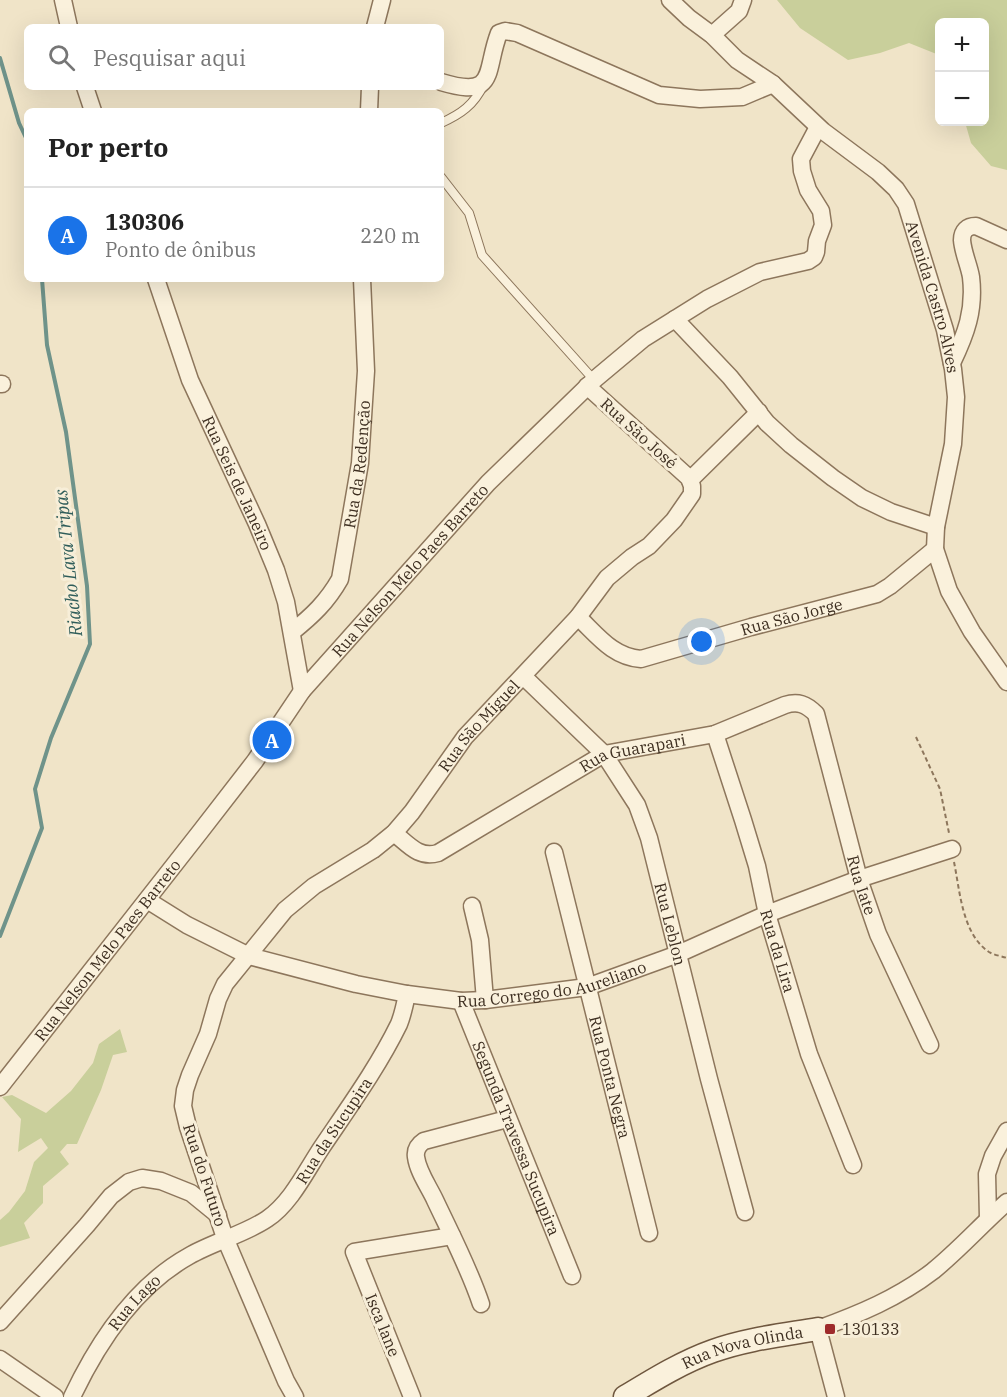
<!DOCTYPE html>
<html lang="pt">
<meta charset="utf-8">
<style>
:root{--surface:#fff;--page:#f6f6f6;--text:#222;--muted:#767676;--line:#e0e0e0;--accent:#1a73e8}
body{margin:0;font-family:"IBM Plex Serif",serif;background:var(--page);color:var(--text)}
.controls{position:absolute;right:18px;top:18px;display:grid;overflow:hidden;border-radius:9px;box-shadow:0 6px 24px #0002}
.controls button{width:54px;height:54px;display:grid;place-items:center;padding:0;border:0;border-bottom:2px solid var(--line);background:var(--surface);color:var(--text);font:30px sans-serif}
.you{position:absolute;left:702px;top:642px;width:21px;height:21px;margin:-15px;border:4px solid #fff;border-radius:50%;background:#1a73e8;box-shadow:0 0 0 9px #1a73e833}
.badge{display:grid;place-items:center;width:39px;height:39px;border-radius:50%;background:var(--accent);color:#fff;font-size:20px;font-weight:700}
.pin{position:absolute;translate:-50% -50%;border:3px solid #fff;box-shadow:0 2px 6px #0006}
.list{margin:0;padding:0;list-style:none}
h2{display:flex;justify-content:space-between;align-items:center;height:78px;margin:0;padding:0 24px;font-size:26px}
h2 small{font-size:20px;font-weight:400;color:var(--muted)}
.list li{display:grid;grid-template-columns:39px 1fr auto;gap:18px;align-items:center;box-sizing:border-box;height:96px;padding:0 24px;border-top:2px solid var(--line)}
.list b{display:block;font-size:22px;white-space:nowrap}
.list p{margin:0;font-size:20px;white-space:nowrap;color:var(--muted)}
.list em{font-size:20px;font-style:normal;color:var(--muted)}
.icon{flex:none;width:33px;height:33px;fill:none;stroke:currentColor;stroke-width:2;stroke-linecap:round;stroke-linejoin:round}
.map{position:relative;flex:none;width:1007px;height:1397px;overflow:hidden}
.search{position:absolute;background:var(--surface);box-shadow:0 6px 24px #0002;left:24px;top:24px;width:420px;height:66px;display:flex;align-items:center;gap:15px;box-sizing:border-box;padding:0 21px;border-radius:9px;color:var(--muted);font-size:22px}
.panel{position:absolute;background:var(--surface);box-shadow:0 6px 24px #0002;left:24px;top:108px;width:420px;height:174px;border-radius:9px}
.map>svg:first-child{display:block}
.green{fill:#c9cf9b}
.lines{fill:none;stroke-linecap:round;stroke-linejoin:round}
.stream{stroke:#6f938a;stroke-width:4}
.lane-casing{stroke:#8d765c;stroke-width:10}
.street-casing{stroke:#8d765c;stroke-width:19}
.secondary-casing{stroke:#6f573f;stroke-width:25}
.path{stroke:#8d765c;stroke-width:2;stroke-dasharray:4.5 3;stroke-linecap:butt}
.lane{stroke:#faf1dc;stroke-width:8}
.street{stroke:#faf1dc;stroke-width:16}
.secondary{stroke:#faf1dc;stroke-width:22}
.poi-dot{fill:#9e2a2b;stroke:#f7eed8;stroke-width:2}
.labels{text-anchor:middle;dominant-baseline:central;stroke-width:6;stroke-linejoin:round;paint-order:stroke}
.street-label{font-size:16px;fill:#3d2e20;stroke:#f7eed8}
.poi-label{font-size:16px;fill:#3d2e20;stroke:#f7eed8;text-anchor:start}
.water-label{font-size:18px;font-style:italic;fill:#2f5d5a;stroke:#f7eed8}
</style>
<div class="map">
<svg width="1007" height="1397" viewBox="0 0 1007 1397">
<rect width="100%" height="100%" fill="#f0e4c8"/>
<g class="green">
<path d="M777,0H1007V170L991,166L971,143L965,122H984V22H940L939,55L909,43L880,53L848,60L800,28Z"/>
<path d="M120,1029L127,1052L113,1055L101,1090L77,1144H67L60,1152L69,1164L43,1186V1203L24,1223L30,1238L0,1247V1220L9,1212L25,1191L34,1162L48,1148L41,1138L18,1152L21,1119L2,1097L12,1095L46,1113L71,1091L93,1063L99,1044Z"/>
</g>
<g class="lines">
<g class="stream">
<path d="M0,58L19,123L27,140"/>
<path d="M0,936L42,828L35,789L51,738L90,644L87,586L66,432L47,345L42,279"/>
</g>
<defs>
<g id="lane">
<path d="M441,123C461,114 474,105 484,84"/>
<path d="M441,177L469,213L482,255L594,380"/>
</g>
<g id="street">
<path d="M63,0L69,27"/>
<path id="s1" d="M670,0L689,18L712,35L737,60L773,84L823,131L878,172L896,189L906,204L945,330L953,369L956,397L953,444L936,527L935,549L949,591L972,632L1007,682"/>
<path d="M375,27L382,0"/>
<path d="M712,35L739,11L743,0"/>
<path d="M441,82C498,99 484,72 499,33L505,31L517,33L659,95L700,99L742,97L773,84"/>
<path d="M85,87L93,111"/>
<path d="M369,111L370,87"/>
<path id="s2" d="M156,279L190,380L257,524L276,570L286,602L302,691"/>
<path d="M675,319L730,377L767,423L791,445L833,478L862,498L891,512L936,527"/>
<path d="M952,363C966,334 975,310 971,277C969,265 963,253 962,240C962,231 967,226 976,226L1007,240"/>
<path d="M0,384H2"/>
<path d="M690,480L759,412"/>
<path id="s3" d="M578,617C598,636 613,657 641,659L751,627L877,594L890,586L935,549"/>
<path id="s4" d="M292,632C312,616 327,602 340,579L360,463L366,371L362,279"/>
<path id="s5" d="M523,676L604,754L637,805L649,838L709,1079L745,1212"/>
<path id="s6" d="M715,734L743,820L757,866L767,914L809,1054L853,1165"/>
<path id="s7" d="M394,833C408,844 419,859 438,853L604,754L715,734L785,705C798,701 806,704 816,714L859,879L878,934L930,1045"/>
<path id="s8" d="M554,852L649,1233"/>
<path id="s9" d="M147,900L187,925L249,956L356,984L407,994L461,1001L485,1000L587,987L678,954L767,914L859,879L952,849"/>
<path d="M472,906L480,940L485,1000"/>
<path id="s10" d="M461,1001L572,1276"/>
<path id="s11" d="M0,1087L200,832L255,761L302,691L488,483L594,380L643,339L707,299L760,272L808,261L814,257L816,252L817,241L823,225L821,211L808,190L802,171L801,159L818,127"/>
<path d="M988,1218L987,1174L993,1156L1007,1131"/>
<path d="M481,1304C469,1268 451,1234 435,1200C429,1187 418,1172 416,1157C415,1150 418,1145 424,1141L507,1119"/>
<path d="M0,1322L87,1225L111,1196L129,1182L142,1178L161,1181L191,1193L218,1215"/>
<path d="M0,1359L55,1397"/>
<path id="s12" d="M72,1397C98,1342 135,1286 189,1256C213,1242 245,1234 267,1219C291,1203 306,1171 322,1147C349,1107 378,1067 399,1024C403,1014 405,1004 407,994"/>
<path id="s13" d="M295,1397L286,1381L225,1238L188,1127L183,1106L185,1090L190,1075L208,1034L218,999L225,984L285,910L314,886L373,850L394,833L412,812L465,737L578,617L607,578L632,557L649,546L674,520L692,494V486L689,478L587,386"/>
<path d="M412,1397L354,1252L452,1236"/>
<path d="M836,1397L818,1329C859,1314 898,1298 933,1271C959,1250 982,1224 1007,1202"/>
</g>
<g id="secondary">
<path id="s14" d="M625,1397C653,1380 682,1362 713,1351C746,1339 783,1335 818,1329"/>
</g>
</defs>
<use href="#lane" class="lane-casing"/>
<use href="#street" class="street-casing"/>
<use href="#secondary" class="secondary-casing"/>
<g class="path">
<path d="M916,737L940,789L949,833"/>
<path d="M954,862C960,891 962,934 989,952C994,955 1001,956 1007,958"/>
</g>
<use href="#lane" class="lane"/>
<use href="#street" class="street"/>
<use href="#secondary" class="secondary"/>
</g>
<rect class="poi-dot" x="824" y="1323" width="12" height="12" rx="3"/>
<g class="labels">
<g class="street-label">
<text stroke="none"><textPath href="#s1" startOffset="410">Avenida Castro Alves</textPath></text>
<text transform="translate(639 433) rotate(42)">Rua São José</text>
<text stroke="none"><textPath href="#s4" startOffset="188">Rua da Redenção</textPath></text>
<text stroke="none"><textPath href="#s2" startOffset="220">Rua Seis de Janeiro</textPath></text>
<text stroke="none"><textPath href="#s11" startOffset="660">Rua Nelson Melo Paes Barreto</textPath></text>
<text stroke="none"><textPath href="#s3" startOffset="234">Rua São Jorge</textPath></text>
<text stroke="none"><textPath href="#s13" startOffset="808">Rua São Miguel</textPath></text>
<text stroke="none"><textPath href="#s7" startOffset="272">Rua Guarapari</textPath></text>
<text stroke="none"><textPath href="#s7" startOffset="644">Rua Iate</textPath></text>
<text stroke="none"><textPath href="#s5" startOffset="297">Rua Leblon</textPath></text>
<text stroke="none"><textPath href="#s11" startOffset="174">Rua Nelson Melo Paes Barreto</textPath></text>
<text stroke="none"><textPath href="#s6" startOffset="226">Rua da Lira</textPath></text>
<text stroke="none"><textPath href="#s9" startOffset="426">Rua Corrego do Aureliano</textPath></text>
<text stroke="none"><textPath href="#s8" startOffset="232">Rua Ponta Negra</textPath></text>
<text stroke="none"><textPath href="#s12" startOffset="384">Rua da Sucupira</textPath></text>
<text stroke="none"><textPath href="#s10" startOffset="148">Segunda Travessa Sucupira</textPath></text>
<text transform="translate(205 1175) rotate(72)">Rua do Futuro</text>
<text stroke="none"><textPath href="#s12" startOffset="114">Rua Lago</textPath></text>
<text transform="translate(383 1325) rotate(68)">Isca lane</text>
<text stroke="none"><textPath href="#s14" startOffset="129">Rua Nova Olinda</textPath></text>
</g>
<g class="poi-label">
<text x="842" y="1329">130133</text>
</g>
<g class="water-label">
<text transform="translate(68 563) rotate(-96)">Riacho Lava Tripas</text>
</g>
</g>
</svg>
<div class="controls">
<button>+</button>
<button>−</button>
</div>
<div class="you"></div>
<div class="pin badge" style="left:272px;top:740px">A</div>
<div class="search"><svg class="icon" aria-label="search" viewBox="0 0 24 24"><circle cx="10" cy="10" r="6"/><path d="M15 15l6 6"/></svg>Pesquisar aqui</div>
<section class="panel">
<h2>Por perto<small></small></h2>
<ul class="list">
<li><span class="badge">A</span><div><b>130306</b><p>Ponto de ônibus</p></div><em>220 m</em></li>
</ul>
</section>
</div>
